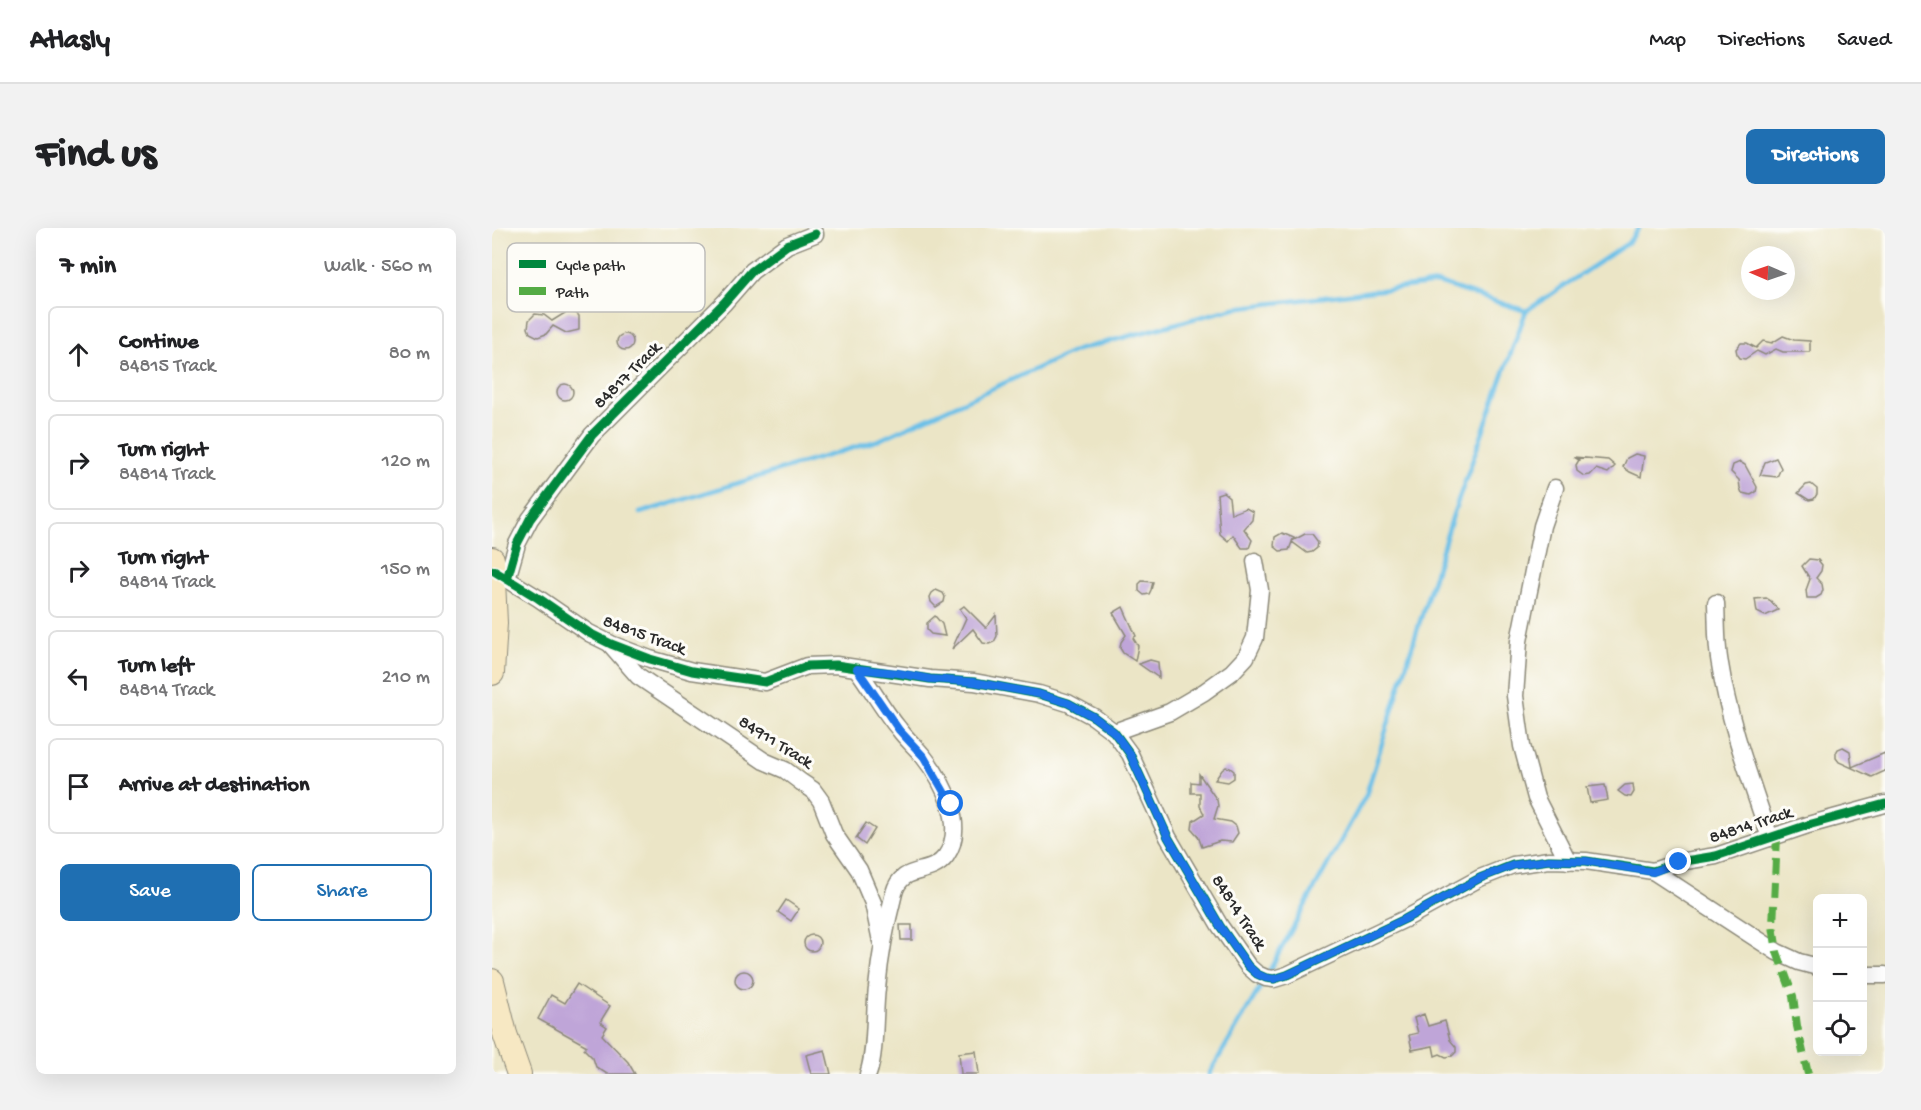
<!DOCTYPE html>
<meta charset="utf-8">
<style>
:root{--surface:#fff;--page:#f2f2f2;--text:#202124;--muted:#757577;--line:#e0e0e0;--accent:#1f6fb2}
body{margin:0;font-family:"Gochi Hand",sans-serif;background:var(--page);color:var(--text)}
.controls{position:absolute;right:18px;bottom:18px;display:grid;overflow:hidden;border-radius:9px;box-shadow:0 6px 24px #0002}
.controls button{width:54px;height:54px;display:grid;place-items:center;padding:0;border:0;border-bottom:2px solid var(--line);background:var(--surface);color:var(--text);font:30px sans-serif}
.compass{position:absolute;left:1249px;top:18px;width:54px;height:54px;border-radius:50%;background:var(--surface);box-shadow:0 6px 24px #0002;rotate:272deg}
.stop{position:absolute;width:18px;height:18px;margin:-14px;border:4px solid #1a73e8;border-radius:50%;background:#fff}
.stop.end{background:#1a73e8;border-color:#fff;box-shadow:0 2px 6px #0008}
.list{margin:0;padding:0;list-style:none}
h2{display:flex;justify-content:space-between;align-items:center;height:78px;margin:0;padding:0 24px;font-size:26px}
h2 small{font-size:20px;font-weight:400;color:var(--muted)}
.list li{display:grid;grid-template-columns:39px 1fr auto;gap:18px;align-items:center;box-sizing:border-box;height:96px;margin:0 12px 12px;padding:0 12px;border:2px solid var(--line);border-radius:9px}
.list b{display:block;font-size:22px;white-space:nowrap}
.list p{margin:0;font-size:20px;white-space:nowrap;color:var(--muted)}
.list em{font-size:20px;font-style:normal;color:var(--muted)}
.actions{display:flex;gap:12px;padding:18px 24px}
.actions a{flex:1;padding:14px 0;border:2px solid var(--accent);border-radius:9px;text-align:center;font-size:21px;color:var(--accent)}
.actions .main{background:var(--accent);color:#fff}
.icon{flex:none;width:33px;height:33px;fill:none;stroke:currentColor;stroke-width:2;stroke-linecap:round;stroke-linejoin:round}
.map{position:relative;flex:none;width:1393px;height:846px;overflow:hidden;border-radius:9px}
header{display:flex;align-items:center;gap:36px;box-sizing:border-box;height:84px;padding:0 30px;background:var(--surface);border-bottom:2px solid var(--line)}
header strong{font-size:28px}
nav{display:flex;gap:33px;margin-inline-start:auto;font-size:21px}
.intro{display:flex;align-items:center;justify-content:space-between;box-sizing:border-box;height:144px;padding:0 36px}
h1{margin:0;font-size:42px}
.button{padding:15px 27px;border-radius:9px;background:var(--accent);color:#fff;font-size:21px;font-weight:700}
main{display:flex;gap:36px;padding:0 36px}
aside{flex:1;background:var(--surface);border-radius:9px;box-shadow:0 6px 24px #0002}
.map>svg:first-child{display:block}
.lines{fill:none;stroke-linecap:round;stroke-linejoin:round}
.stream{stroke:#6bc0e8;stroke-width:4.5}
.building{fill:#bfa5d8}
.street-casing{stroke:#8b8878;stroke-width:19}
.secondary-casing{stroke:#8b8878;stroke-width:26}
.street{stroke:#fff;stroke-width:16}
.secondary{stroke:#f7e8c3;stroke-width:24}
.quiet{stroke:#54ab44;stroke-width:8;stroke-dasharray:15 8;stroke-linecap:butt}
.cycleway-casing{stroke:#fdfcf7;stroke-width:13}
.cycleway{stroke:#00873e;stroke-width:9}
.route{stroke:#1a73e8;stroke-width:8}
.labels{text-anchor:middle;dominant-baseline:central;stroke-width:6;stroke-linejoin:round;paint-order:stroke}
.street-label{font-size:18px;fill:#2b2b2b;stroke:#fdfcf7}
.key{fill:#fdfcf7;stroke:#bebdba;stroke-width:1.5}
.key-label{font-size:16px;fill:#2b2b2b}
</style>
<header>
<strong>Atlasly</strong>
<nav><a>Map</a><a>Directions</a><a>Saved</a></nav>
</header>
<div class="intro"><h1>Find us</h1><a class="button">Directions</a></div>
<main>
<aside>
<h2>7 min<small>Walk · 560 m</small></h2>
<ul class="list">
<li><svg class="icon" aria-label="ahead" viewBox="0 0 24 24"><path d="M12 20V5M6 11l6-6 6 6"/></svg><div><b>Continue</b><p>84815 Track</p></div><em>80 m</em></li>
<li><svg class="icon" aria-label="right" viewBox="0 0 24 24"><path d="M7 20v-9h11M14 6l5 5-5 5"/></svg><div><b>Turn right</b><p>84814 Track</p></div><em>120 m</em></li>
<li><svg class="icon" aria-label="right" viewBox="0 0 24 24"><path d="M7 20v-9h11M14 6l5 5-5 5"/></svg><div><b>Turn right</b><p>84814 Track</p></div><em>150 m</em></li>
<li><svg class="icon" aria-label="left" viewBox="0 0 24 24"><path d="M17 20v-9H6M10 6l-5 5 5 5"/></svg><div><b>Turn left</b><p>84814 Track</p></div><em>210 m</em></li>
<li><svg class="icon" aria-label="arrive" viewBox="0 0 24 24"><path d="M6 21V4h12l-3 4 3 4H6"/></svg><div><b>Arrive at destination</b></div></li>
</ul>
<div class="actions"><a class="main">Save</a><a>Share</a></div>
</aside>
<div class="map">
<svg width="1393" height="846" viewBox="0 0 1393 846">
<rect width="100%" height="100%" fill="#fdfcf7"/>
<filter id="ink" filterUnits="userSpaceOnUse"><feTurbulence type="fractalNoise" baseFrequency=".0167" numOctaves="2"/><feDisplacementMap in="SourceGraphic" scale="12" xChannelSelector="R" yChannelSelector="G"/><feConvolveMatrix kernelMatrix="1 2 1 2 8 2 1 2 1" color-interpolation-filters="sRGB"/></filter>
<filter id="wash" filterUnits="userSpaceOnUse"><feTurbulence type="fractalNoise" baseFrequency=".008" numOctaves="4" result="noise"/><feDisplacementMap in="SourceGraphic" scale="24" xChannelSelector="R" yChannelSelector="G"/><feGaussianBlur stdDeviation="1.35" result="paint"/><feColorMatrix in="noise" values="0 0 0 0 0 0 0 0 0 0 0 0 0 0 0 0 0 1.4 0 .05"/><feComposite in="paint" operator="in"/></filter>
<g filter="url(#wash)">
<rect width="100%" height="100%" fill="#ebe5c6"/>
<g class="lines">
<g class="stream">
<path d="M148,285L387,212L585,122L742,80L946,55L1034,83"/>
<path d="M776,745L874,567L961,287L1034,83L1136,15L1147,0"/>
<path d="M717,846L772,753"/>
</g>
</g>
<g id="blocks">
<g class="building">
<path d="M76,83L84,85L87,88V102L74,105L61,98L54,106L46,109L38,105L36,100L37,92L43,86L52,87L60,93Z"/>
<circle cx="133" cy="114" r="8"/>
<path d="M1291,108L1302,112L1318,113V124H1291L1284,121L1273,127L1265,123L1253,131L1248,130L1245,126L1244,121L1249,115H1255L1264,120L1271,113L1280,115Z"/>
<circle cx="73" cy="164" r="8"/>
<path d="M1143,226L1152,228L1149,249L1138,244L1131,239L1135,230Z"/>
<path d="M1082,229L1116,232L1123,238L1116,245L1104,241L1098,247L1092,248L1085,243L1084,237L1087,232Z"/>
<path d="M1284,230L1289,240L1285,249L1268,247L1273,234Z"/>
<path d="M1248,234L1253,237L1265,259L1264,264L1259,267L1250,265L1248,260L1247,252L1239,244L1241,237Z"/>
<path d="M1319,256L1325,261V266L1322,271L1317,272L1306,265L1314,257Z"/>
<path d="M731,264L737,269L739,286L754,280L761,284L760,292L752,301L760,312L757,320H750L741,307L736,313L728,306L725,266Z"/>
<path d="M790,305L802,310L800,313L813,306H820L826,314L825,320L820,324L815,325L800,314L797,322L788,323L782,318L783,309Z"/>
<path d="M1317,331L1326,332L1330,337L1329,343L1324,350L1330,356L1331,362L1329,367L1324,370H1315L1314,362L1318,351L1310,338Z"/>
<path d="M650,353L661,354L659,362L657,366L652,367L647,363V356Z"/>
<path d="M444,362L451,365L453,369L452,374L444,379L439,374L438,369L440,365Z"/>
<path d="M1274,370L1279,373L1286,382L1273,388L1265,384L1263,371Z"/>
<path d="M472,378L494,400L504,387L505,408L502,414L497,416L491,415L481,401L460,421L474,390L468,381Z"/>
<path d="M631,379L644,408L641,410L646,418L643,433L631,425L628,420L629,414L634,407L621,385Z"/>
<path d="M443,388L450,396L453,408L439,406L435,402V395Z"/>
<path d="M658,432L666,434L667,450L647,436Z"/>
<path d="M1351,519L1358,523L1360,539L1393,525V543L1380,549L1347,534L1344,530V525L1346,521Z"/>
<path d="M734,539L738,540L742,543V550L736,554L723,552L730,542Z"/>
<path d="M707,546L725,572L726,578L722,591L739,594L744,598L746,605L740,614L728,613L710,619L706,608L700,601L701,593L712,586L708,578V565H699V554L707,555Z"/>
<path d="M1141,556L1142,564L1139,569L1133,568L1126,563L1133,557Z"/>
<path d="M1113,557L1116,572L1098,575L1095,559Z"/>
<path d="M374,595L383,601L373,617L364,610Z"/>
<path d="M294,672L307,681L299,693L286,684Z"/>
<path d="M408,697H420V712H409Z"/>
<circle cx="320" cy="715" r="8"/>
<circle cx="252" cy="752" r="9"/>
<path d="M85,756L118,778L108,794L115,799L110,807L136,834L143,846H115L104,839L101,830L92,821L95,818L46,791L59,767L73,775Z"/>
<path d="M932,786L936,798L953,793L958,812L964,819V824L960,828L954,829L948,826L943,828L941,818L920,822L917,807L926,805L922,790Z"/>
<path d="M333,822L339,846H319L314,827Z"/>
<path d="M484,823L487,846H469L467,825Z"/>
</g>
</g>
</g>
<g filter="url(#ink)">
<use href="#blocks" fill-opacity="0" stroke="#8b8878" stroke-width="1.5"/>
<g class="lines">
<defs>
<g id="street">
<path d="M1063,260L1050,298L1027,413L1023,468L1030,518L1044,570L1076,633"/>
<path d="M2,343L46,370L97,405L119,416L158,431L200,443L273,454L315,438L344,437L438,451L482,454L547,466L576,475L602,489L622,504L638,526L676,609L728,698L756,738L765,746L774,750L782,751L795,747L913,691L988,650L1021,637L1057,632L1094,633L1161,643L1187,634L1224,628L1316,597L1393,576"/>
<path d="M15,351L25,316L38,291L100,207L232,75L260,43L295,17L323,6"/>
<path d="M1224,375C1225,395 1224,416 1228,436C1237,495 1259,553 1278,610"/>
<path d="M119,417L146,448L272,533L293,542L309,554L321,562L329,573L342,606L367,642L381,675L389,713"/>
<path d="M365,441C380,461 391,482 407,501C414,511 424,519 431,528C451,553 475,598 454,628C438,650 410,635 402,665C394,696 388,728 385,760C382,784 384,825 376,846"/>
<path d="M622,504L678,484L712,464L740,444L754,429L763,410L768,362L763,333"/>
<path d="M1161,643L1285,724L1307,734L1326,739"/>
<path d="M1370,747H1393"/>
</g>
<g id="secondary">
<path d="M0,331L3,395L0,445"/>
<path d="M0,753L13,806L27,846"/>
</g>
</defs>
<use href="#street" class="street-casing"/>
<use href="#secondary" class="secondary-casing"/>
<use href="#street" class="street"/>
<use href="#secondary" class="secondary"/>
<path class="quiet" d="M1285,608L1281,698L1285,724L1301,768L1305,798L1316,846"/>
<defs>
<g id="cycleway">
<path d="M2,343L46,370L97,405L119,416L158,431L200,443L273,454L315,438L344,437L438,451L482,454L547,466L576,475L602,489L622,504L638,526L676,609L728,698L756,738L765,746L774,750L782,751L795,747L913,691L988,650L1021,637L1057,632L1094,633L1161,643L1187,634L1224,628L1316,597L1393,576"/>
<path d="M15,351L25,316L38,291L100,207L232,75L260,43L295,17L323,6"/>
</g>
</defs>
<use href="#cycleway" class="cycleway-casing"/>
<use href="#cycleway" class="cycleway"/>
</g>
</g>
<g class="lines" filter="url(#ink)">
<path class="route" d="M459,576L432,529L407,502L365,441L406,445L438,451L482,454L547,466L576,475L602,489L622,504L638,526L676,609L728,698L756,738L765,746L774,750L782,751L795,747L913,691L988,650L1022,637L1057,632L1094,633L1161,644L1187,634"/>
</g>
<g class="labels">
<g class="street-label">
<text transform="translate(136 148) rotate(-45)">84817 Track</text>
<text transform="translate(152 408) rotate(20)">84815 Track</text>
<text transform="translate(283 515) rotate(32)">84911 Track</text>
<text transform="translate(1259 598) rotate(-18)">84814 Track</text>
<text transform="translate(746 685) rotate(57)">84814 Track</text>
</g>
</g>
<rect x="15" y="15" width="198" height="69" rx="9" class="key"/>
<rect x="27" y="32" width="27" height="8" fill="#00873e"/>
<rect x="27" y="59" width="27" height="8" fill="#54ab44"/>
<g class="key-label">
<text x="64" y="42">Cycle path</text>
<text x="64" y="69">Path</text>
</g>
</svg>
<div class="controls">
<button>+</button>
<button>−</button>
<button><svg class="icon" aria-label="locate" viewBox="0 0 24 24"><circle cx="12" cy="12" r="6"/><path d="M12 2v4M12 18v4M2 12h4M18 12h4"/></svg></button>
</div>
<svg class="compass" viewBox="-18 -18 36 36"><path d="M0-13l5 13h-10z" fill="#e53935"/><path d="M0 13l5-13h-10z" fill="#757577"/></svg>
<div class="stop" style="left:459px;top:576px"></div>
<div class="stop end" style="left:1187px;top:634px"></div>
</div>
</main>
